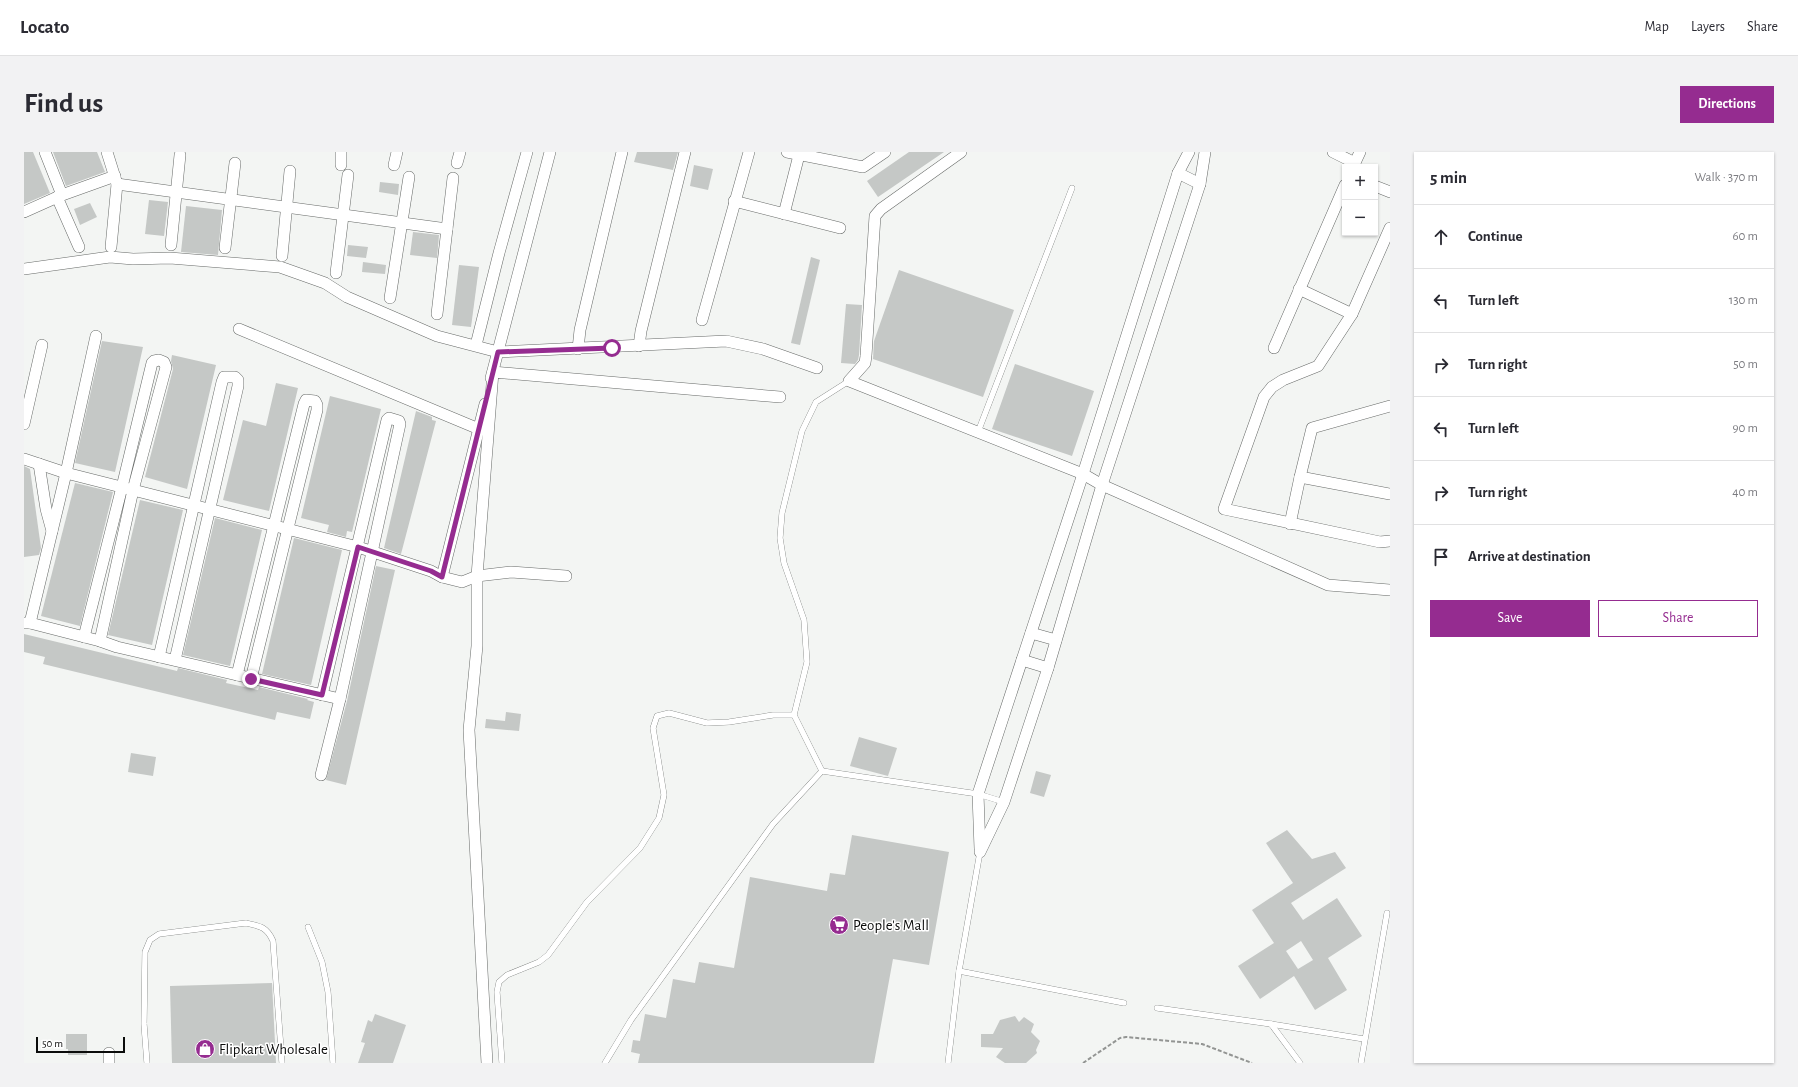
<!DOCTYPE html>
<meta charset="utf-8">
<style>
:root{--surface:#fff;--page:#f2f2f3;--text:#2b2b33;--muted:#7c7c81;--line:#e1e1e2;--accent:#952c90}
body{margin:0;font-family:"Alegreya Sans",sans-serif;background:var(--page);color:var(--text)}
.controls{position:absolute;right:12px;top:12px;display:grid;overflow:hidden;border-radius:0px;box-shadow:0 1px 3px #0004}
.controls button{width:36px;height:36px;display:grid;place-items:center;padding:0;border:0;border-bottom:1px solid var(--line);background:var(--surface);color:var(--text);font:20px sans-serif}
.scale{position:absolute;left:12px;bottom:10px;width:89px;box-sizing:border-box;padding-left:4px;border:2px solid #0b0c0b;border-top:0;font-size:11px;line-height:14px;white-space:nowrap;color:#0b0c0b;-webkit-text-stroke:3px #fff;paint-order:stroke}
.stop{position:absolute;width:12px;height:12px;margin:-9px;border:3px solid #952c90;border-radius:50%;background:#fff}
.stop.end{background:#952c90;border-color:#fff;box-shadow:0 1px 4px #0008}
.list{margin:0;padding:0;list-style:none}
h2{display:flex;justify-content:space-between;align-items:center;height:52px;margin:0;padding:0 16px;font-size:17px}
h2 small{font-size:13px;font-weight:400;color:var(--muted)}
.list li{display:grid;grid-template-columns:26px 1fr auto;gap:12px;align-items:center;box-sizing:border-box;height:64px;padding:0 16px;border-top:1px solid var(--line)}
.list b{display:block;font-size:15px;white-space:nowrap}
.list em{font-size:13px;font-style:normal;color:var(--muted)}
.actions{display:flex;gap:8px;padding:12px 16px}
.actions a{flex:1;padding:9px 0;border:1px solid var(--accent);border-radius:0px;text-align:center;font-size:14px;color:var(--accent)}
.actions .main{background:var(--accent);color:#fff}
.icon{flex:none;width:22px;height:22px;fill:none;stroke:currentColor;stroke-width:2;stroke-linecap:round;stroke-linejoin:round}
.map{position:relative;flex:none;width:1366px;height:911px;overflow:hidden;border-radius:0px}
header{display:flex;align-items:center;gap:24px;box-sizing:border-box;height:56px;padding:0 20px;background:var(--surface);border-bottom:1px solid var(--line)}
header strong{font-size:19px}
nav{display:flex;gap:22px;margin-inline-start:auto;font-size:14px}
.intro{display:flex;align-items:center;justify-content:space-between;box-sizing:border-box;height:96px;padding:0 24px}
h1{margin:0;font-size:28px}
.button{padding:10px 18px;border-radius:0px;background:var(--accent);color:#fff;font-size:14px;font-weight:700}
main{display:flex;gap:24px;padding:0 24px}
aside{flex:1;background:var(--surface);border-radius:0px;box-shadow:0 1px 3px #0004}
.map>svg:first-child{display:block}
.building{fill:#c5c8c6;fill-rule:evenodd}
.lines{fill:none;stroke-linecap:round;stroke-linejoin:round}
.service-casing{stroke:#676a68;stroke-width:6}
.minor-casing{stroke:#676a68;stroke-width:12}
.path{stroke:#939593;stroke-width:2;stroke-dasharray:4 2;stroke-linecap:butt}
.service{stroke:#fff;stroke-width:5.5}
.minor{stroke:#fff;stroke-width:11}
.route{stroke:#952c90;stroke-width:5}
.labels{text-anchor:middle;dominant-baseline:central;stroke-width:3;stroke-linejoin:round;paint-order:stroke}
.poi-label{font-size:15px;fill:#0b0c0b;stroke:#fff;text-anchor:start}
</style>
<header>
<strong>Locato</strong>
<nav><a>Map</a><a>Layers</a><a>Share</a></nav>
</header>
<div class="intro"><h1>Find us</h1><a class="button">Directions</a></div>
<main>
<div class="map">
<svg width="1366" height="911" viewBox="0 0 1366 911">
<rect width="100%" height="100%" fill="#f3f5f3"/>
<g class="building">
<path d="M0,0H9L26,41L0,52Z"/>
<path d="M29,0H73L81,20L42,34Z"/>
<path d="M613,0H654L649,18L610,10Z"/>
<path d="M885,0H920L854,45L843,29Z"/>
<path d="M670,13L689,17L684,38L666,34Z"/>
<path d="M356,30L375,32L374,43L355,40Z"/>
<path d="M125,48L144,50L140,84L121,82Z"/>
<path d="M66,51L73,65L56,73L50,57Z"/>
<path d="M162,54L198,58L194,103L157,100Z"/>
<path d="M389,80L415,83L413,106L386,103Z"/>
<path d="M324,93L344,95L342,106L323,104Z"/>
<path d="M787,105L796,108L776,193L767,191Z"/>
<path d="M339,110L362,113L361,122L338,120Z"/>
<path d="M435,113L455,115L447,175L428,173Z"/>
<path d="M875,118L990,158L959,245L849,207L850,189Z"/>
<path d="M822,152L838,153L835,203L834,208L831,212L817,211Z"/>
<path d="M78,189L119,195L91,320L51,311Z"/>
<path d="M148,203L192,213L163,337L121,325L149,217L147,209Z"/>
<path d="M991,212L1070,239L1048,304L968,277Z"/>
<path d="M252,231L274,236L245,359L199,348L219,268L242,274Z"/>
<path d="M306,244L357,257L328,380L323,379L322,385L303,380L305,373L277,366Z"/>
<path d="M392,259L408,265V268L412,269L377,402L360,396Z"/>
<path d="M0,314L6,317L17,396L15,403L0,405Z"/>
<path d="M51,331L89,340L56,474L17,464Z"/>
<path d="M116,348L159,358L128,493L84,483Z"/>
<path d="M191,366L238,378L206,514L159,503Z"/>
<path d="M270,386L318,398L287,533L238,522Z"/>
<path d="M352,414L371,418L322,633L302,628L323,549Z"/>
<path d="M0,482L153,519L154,516L203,528L202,531L234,538L235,535L284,547L283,548L290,550L286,567L253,560L251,568L19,512L21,505L0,500Z"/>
<path d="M482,560L497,562L495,579L461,576L462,567L481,569Z"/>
<path d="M835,585L873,596L864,624L826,614Z"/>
<path d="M107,601L132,605L129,624L104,620Z"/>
<path d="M1012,619L1027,623L1020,645L1006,641Z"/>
<path d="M1263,678L1288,707L1311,700L1322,716L1267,751L1279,768L1313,746L1338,784L1304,806L1323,838L1291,858L1270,824L1236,847L1214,814L1250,791L1228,758L1269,731L1242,691ZM1277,789L1289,808L1274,817L1262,799Z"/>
<path d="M828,683L925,700L905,813L869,807L850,911H614L616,902L607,900L609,888L616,889L621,862L642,866L649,827L671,831L675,810L710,816L726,725L803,739L806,721L821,723Z"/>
<path d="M248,831L252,911H148L146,834Z"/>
<path d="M351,862L382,873L369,911H334L341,891L337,890L344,868L348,870Z"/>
<path d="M991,864L995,870L1000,865L1010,872L1007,880L1016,889L1012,898L1013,901L1002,911H981L972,905L979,896L957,895V882H969L976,868Z"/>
<path d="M42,882H63V903H44V897H42Z"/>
</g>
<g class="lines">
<defs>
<g id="service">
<path d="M954,280L1048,36"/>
<path d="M770,563L783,510L780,468L760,411L756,386L758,361L778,279L792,250L825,229"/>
<path d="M284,775L298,810L304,840L309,911"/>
<path d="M935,819L1100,851"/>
<path d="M1133,856L1247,872L1340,887"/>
<path d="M1247,872L1276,911"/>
<path d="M123,911L120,872L121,800L126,788L135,782L222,771C236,774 243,775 249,789L258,911"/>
<path d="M478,911L473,840L475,830L483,823L515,810L524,803L563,750L616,696L635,666L640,643L629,576L633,564L645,561L683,571L705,570L749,563H770L798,619"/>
<path d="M581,911L607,868L749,672L798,619L954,642L980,650"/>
<path d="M924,911L935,819L956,700"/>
<path d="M1337,911L1363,761"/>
</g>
<g id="minor">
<path d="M83,0L93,32L87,95"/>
<path d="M317,0V13"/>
<path d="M763,0L839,15L861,0"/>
<path d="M937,0L857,57L851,64L842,204L841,211L825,229L1059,322L1078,333L1304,433L1366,438"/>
<path d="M1309,0L1331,11"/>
<path d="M433,11L436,0"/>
<path d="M370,13L373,0"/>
<path d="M1329,15L1336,0"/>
<path d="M1154,21L1176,32"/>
<path d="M93,32L423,77"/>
<path d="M1351,34L1366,40"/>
<path d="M38,43L91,24"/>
<path d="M33,45L55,95"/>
<path d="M710,49L816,76"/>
<path d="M0,60L38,43L21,0"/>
<path d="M760,62L775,3"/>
<path d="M1366,76L1328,162L1294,214L1259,228L1248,235L1240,245L1200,357L1356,390L1366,389"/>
<path d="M147,93L156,3"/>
<path d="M201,96L211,11"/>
<path d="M258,104L266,19"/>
<path d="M0,117L86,105L109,107L146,106L256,115L301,131L323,145L413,184L474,200L702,189L739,197L793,216"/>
<path d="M312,121L324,23"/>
<path d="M1275,137L1328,162"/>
<path d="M366,146L385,25"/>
<path d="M413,162L429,26"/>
<path d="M678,168L725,0"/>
<path d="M215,177L455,277"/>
<path d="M452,193L475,101L503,0"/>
<path d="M615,194L617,179L661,0"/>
<path d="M1250,196L1321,33"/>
<path d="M554,197L556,178L598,0"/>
<path d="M467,226L526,0"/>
<path d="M1366,254L1288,276L1276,325L1366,342"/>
<path d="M0,272L18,193"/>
<path d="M0,307L42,321L334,395L407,419L418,425L438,430L453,424L487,420L542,424"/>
<path d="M15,312L22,357L28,379"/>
<path d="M1266,372L1276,325"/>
<path d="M418,425L461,252"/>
<path d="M0,471H6L76,489L93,495L316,547"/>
<path d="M6,471L42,321L72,184"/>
<path d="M1007,481L1032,488"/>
<path d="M60,485L98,335L128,211L130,209L135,208L140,210L142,215L109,338L76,489"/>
<path d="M135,505L198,230L200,225H211L214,228V234L151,508"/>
<path d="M998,508L1024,516"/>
<path d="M213,523L280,252L282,248L291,249L293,253V258L227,527"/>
<path d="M297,623L316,547L376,272L375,269L365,266L363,268L298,543"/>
<path d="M956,697L954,642L1059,322L1154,21L1165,0"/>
<path d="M956,700L980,650L1024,516L1078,333L1176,32L1181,0"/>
<path d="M85,901V911"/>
<path d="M463,911L445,578L453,494V424L469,220L756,245"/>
</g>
</defs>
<use href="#service" class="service-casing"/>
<use href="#minor" class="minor-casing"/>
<path class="path" d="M1059,911L1096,886L1102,885L1178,892L1228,911"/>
<use href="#service" class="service"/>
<use href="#minor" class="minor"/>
</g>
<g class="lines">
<path class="route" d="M227,527L298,543L334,395L407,419L418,425L474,200L588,196"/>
</g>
<defs>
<symbol id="supermarket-disc" viewBox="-11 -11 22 22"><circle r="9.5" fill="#952c90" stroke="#fff"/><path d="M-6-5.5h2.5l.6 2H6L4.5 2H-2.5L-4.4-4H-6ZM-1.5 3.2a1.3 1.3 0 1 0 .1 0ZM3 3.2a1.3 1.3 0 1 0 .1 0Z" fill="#fff"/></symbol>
<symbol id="shop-disc" viewBox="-11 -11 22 22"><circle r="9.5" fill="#952c90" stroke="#fff"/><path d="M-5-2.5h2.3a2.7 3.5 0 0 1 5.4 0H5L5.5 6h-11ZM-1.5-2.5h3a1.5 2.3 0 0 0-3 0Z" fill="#fff"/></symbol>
</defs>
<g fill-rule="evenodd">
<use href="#supermarket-disc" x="804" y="762" width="22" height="22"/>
<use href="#shop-disc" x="170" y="886" width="22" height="22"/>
</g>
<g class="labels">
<g class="poi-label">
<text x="829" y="773">People's Mall</text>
<text x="195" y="897">Flipkart Wholesale</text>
</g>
</g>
</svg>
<div class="controls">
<button>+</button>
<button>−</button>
</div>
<div class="scale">50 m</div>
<div class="stop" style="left:588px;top:196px"></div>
<div class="stop end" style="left:227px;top:527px"></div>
</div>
<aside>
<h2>5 min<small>Walk · 370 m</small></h2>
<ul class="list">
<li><svg class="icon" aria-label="ahead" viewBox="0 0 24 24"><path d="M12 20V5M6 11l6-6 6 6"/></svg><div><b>Continue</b></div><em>60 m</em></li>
<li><svg class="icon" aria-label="left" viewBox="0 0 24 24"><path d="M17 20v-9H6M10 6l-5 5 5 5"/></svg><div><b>Turn left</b></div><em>130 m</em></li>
<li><svg class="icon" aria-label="right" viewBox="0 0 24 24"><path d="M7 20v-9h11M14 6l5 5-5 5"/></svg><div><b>Turn right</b></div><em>50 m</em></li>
<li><svg class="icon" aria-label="left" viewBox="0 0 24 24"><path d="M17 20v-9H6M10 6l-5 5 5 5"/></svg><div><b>Turn left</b></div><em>90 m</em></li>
<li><svg class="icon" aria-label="right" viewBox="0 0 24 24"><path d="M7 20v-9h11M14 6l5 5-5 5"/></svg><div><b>Turn right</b></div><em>40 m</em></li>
<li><svg class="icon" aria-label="arrive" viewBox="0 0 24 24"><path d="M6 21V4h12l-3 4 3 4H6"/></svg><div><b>Arrive at destination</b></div></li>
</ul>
<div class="actions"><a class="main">Save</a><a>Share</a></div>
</aside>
</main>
